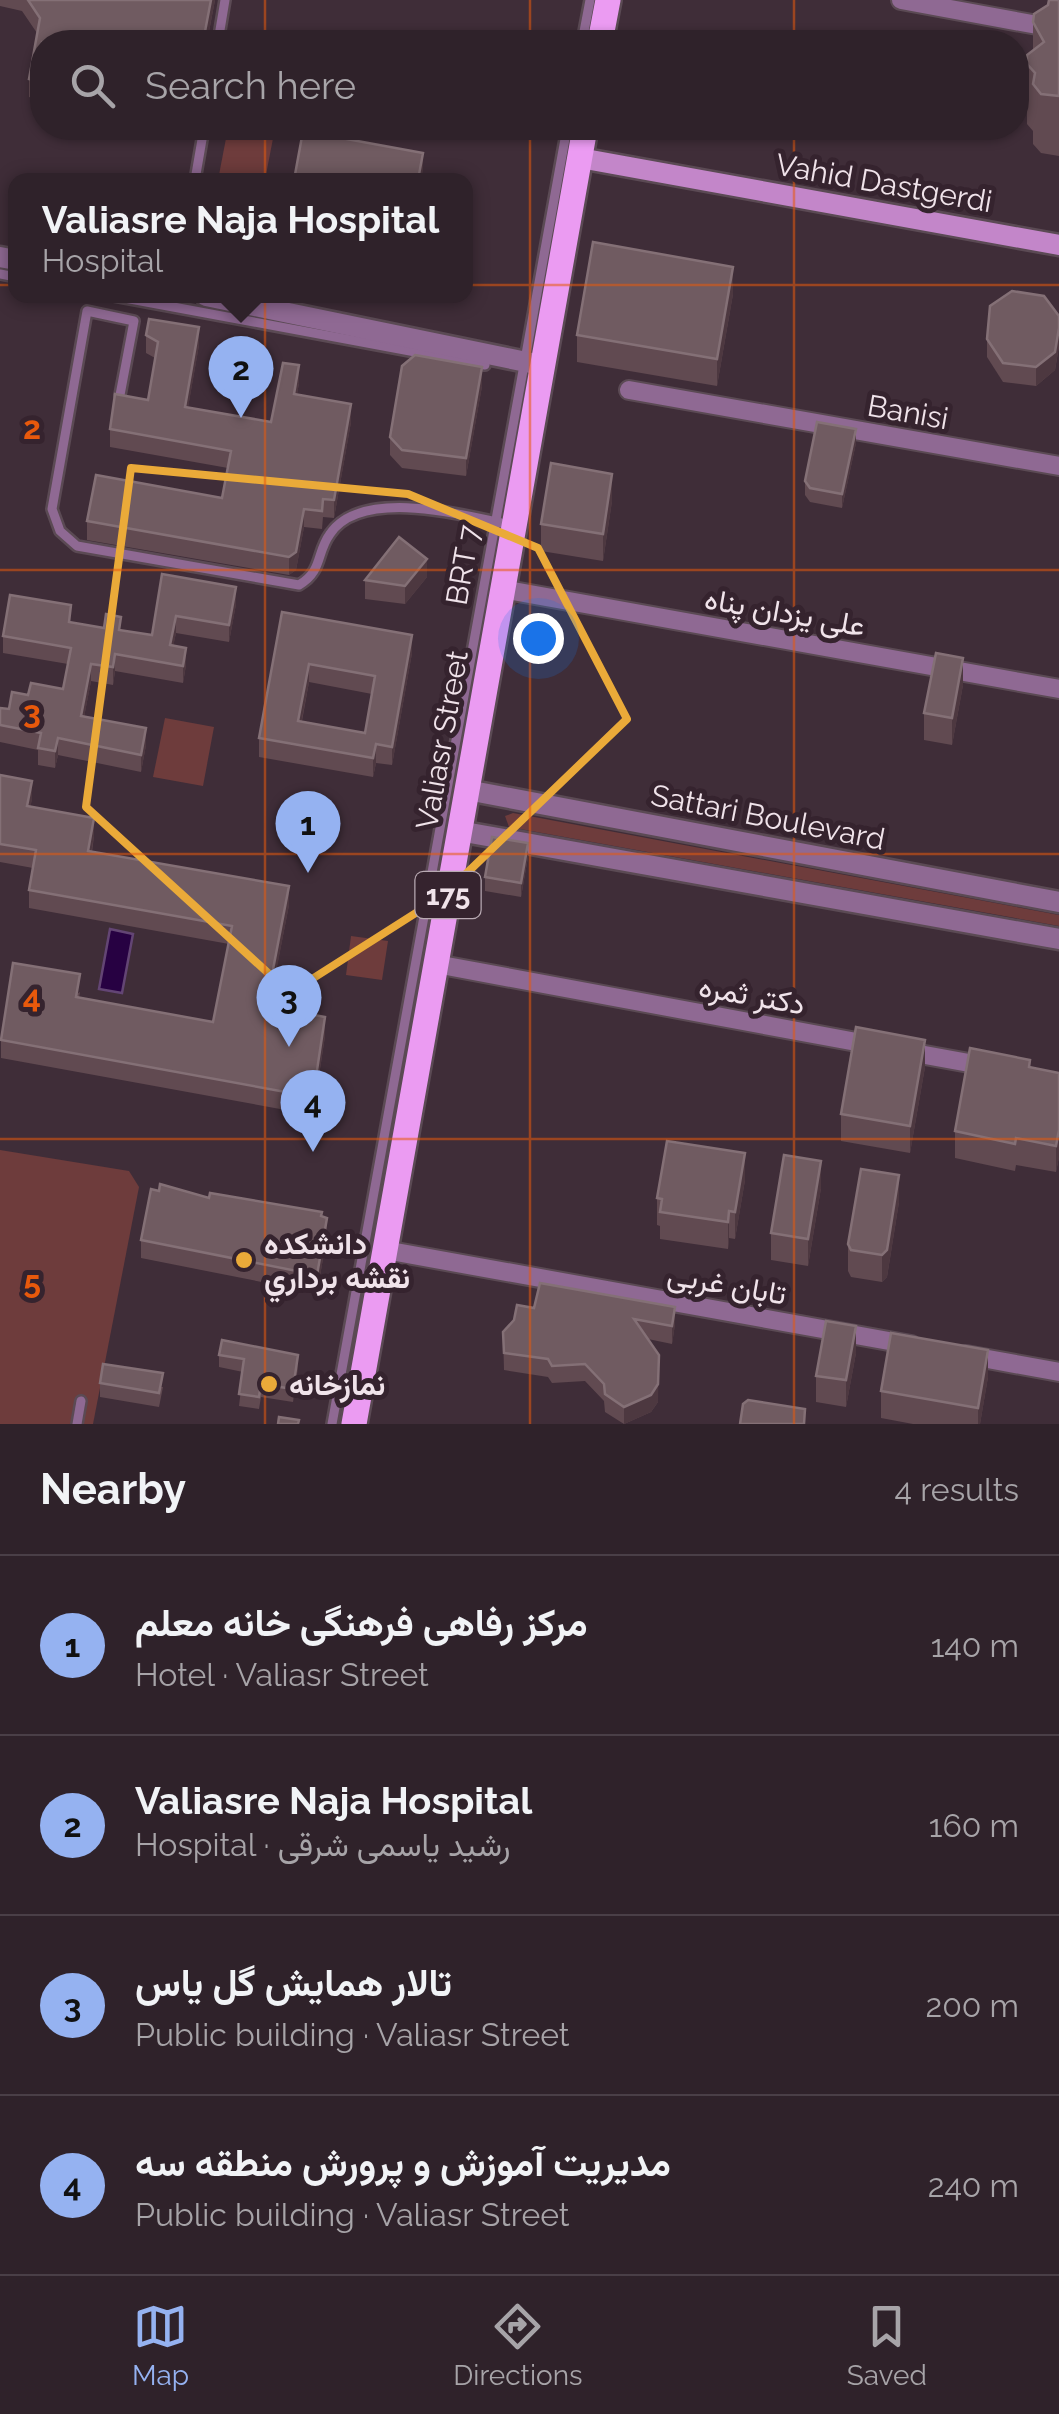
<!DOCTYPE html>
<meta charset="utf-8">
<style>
:root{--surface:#2f222a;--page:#372a32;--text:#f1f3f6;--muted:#a7a4a8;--line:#4a3f47;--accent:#95b2f1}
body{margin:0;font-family:Raleway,Vazirmatn,sans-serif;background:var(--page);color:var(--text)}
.you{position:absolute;left:538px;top:638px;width:35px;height:35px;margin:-25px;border:8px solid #fff;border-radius:50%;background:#1a73e8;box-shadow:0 0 0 15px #1a73e833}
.badge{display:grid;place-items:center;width:65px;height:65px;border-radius:50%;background:var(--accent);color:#111;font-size:32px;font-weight:700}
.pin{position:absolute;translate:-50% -82px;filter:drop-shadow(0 2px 5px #0008)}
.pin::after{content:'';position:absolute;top:52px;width:35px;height:30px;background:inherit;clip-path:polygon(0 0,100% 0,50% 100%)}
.popup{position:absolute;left:8px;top:173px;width:465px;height:130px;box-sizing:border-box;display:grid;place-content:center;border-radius:20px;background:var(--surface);filter:drop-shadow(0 2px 8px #0005);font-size:32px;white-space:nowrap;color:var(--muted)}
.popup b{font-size:38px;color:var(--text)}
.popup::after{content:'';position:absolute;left:50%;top:100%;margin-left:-20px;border:20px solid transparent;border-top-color:var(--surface)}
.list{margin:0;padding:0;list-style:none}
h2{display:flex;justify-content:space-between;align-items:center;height:130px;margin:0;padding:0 40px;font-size:42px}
h2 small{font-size:32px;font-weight:400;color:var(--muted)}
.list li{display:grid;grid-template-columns:65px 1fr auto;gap:30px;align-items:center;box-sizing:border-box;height:180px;padding:0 40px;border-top:2px solid var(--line)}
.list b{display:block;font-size:38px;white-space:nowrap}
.list p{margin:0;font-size:32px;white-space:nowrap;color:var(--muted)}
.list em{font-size:32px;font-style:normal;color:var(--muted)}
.icon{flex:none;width:55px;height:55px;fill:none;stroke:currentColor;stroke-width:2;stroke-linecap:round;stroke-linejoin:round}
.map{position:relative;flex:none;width:1059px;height:1424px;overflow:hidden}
.search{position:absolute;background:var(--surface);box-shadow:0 2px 8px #0004;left:30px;right:30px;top:30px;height:110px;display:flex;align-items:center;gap:25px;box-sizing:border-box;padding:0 35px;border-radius:40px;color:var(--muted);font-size:38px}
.sheet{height:850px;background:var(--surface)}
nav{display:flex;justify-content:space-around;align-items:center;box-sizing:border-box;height:140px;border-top:2px solid var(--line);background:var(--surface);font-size:28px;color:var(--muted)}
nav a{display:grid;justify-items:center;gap:5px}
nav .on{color:var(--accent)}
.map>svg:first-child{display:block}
.green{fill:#6e3c3c}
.water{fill:#270142;stroke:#634574;stroke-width:2.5}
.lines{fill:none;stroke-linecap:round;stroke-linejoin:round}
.service-casing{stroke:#5b4a54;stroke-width:14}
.minor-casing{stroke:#5b4a54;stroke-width:22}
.tertiary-casing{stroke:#5b4a54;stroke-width:25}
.secondary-casing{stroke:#5b4a54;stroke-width:25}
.primary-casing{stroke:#5b4a54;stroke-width:30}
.service{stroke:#8f6993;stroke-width:9}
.minor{stroke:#8f6993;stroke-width:18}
.tertiary{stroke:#8f6993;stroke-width:20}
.secondary{stroke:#c386c9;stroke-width:20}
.primary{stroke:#eb9bf2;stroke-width:25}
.wall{fill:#614a51;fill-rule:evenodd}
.shaded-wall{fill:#4d3840}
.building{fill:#705b61;stroke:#847076;stroke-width:2.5;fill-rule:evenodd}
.marked{fill:none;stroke:#eaaa39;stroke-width:8;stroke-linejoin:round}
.grid{fill:none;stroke:#e8590c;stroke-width:2.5;stroke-opacity:0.55}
.poi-dot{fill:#eaaa39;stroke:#35232e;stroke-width:4}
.labels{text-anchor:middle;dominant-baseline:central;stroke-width:10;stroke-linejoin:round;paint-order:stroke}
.shield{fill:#35232e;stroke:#b8a9b2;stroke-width:2.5}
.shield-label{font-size:28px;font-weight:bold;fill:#f0e3ea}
.street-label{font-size:30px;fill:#f0e3ea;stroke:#35232e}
.poi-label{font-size:30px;font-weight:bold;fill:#f0e3ea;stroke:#35232e;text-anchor:start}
.grid-label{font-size:32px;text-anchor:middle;font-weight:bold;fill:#e8590c;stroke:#35232e;stroke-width:10;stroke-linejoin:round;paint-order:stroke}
</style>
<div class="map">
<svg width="1059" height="1424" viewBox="0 0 1059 1424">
<rect width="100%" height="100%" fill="#3f2d38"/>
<g class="green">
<path d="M228,128H275L265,180H218Z"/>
<path d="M165,718L214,727L203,786L153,777Z"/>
<path d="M513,813L1059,915V926L509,827L505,816Z"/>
<path d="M351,936L388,941L382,980L346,975Z"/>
<path d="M0,1150L129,1171L139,1187L93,1424H0Z"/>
</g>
<path class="water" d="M110,929L133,934L122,993L99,989Z"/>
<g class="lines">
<defs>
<g id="service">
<path d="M218,42L225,0"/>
<path d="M582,42L590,0"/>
<path d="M195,180L204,128"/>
<path d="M0,274L16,277"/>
<path d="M114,296L485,365"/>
<path d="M120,395L134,321L87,311L52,509L60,531L77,546L299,585C323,571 316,553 330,534C360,489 457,513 501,523"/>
<path d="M77,1424L81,1401"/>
<path d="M332,1424L567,128"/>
</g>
<g id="minor">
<path d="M901,0L1059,29"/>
<path d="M629,390L1059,466"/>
<path d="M502,589L1059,689"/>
<path d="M436,964L878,1046"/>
<path d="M903,1051L991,1067"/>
<path d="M385,1250L911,1345"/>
<path d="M966,1355L1059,1372"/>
</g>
<g id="tertiary">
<path d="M0,257L16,260"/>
<path d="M206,296L541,365"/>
<path d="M467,790L1059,902"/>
<path d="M459,831L1059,939"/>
</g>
<path id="secondary" d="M580,158L1059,245"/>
<g id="primary">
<path d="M600,42L608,0"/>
<path d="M354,1424L585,128"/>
</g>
</defs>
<use href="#service" class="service-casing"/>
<use href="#minor" class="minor-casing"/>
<use href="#tertiary" class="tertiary-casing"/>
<use href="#secondary" class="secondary-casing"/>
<use href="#primary" class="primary-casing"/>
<use href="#service" class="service"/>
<use href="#minor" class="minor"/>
<use href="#tertiary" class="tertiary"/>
<use href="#secondary" class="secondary"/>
<use href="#primary" class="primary"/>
</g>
<g class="wall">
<path d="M0,0H215L207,42H42V100L29,97V79L37,33L22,11L0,6Z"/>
<path d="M1059,0V156L1041,153L1033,144V131L1027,124V55L1033,51V22Z"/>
<path d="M742,128H776L775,134Z"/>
<path d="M733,294L717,386L577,362V335Z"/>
<path d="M1059,316V346L1055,370L1036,386L1003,382L987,357V339Z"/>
<path d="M146,335L199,345L188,407L271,422L299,383L297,394L351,422L334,518L323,517L322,529L304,527L296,570L289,575L87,540V521L222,498L228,468L110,447V429L148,400L155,358L146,353Z"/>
<path d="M482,386L466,476L402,468L390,455V437Z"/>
<path d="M856,443L842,508L810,502L805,495V481Z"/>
<path d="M612,501L603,561L541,551V524Z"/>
<path d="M162,574L236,604L229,642L176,633L173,646L186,665L183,683L115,671L113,685L91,681L84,717L146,745L141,772L58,755L55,768L38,765V750L0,742V708L9,709L28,695L63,689L68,664L3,653V636L71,622L152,635Z"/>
<path d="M427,577L405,604L365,599V580Z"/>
<path d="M282,612L412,653L392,765L376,763L373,777L259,757V738ZM309,682L372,694L365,733L302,721Z"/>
<path d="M963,685L952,745L924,740V713Z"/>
<path d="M0,775L32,799L30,807L94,836L92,852L289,905L269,1007L325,1036L313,1115L1,1058V1040L80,992L79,998L213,1022L229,944L29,908V890L33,868L0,862Z"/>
<path d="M528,857L521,897L485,891V877Z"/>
<path d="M925,1067L910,1153L841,1141V1114Z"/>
<path d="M1030,1068L1059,1073V1157L1056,1172L1016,1165L1015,1171L955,1158V1131Z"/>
<path d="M745,1180L735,1239L729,1238L728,1249L660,1239V1226L657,1225V1198Z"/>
<path d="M821,1188L808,1266L771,1260V1233Z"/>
<path d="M209,1198L322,1217L327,1236L317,1293L141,1258V1240Z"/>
<path d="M899,1202L887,1277L882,1282L851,1277L848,1271V1244Z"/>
<path d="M534,1308L675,1324L672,1344L648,1339L658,1402L651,1412L624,1424L605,1412L604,1401L585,1381L552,1383L548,1377L504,1370L503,1332Z"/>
<path d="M856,1353L846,1407L816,1402V1376Z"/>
<path d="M219,1355L298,1367L293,1402L261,1397L259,1409L239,1406L243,1372L219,1367Z"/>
<path d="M988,1377L980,1424H913L881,1418V1391Z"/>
<path d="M100,1383L163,1387L159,1407L100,1397Z"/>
</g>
<g class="shaded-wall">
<path d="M211,0H215L207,42H203Z"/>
<path d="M423,153V171L422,180H418Z"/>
<path d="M733,267V294L717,386V359Z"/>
<path d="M199,327V345L185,425V407Z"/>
<path d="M1059,328V346L1055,370L1036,386V367Z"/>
<path d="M299,365V383L294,412V394Z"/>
<path d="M482,367V386L466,476V458Z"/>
<path d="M351,404V422L334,518V500Z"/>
<path d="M856,429V443L842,508V494Z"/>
<path d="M612,474V501L603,561V534Z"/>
<path d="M304,509V527L296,570L289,575V557Z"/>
<path d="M427,559V577L405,604V586Z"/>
<path d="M236,587V604L229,642V625Z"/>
<path d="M176,616V633L170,662V645Z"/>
<path d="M412,635V653L392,765V747Z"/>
<path d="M186,648V665L183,683V666Z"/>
<path d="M115,654V671L113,685V667Z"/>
<path d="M963,658V685L952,745V718Z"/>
<path d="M91,664V681L81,733V716Z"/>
<path d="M309,664V682L298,739V721Z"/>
<path d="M146,728V745L141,772V755Z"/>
<path d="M58,738V755L55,768V751Z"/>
<path d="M376,744V763L373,777V758Z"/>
<path d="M32,781V799L27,825V806Z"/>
<path d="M94,818V836L88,870V851Z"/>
<path d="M528,843V857L521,897V883Z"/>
<path d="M289,886V905L266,1024V1006Z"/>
<path d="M325,1017V1036L313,1115V1097Z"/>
<path d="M925,1040V1067L910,1153V1126Z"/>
<path d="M1059,1130V1157L1056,1172V1146Z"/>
<path d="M745,1153V1180L735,1239V1212Z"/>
<path d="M821,1161V1188L808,1266V1239Z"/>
<path d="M899,1175V1202L887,1277L882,1282V1255Z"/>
<path d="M729,1211V1238L728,1249V1222Z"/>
<path d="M327,1218V1236L317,1293V1275Z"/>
<path d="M675,1307V1324L672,1344V1326Z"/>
<path d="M856,1326V1353L846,1407V1380Z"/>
<path d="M988,1350V1377L980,1424H978V1408Z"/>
<path d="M298,1355V1367L293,1402V1389Z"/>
<path d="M659,1355L658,1402L651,1412L624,1424V1407Z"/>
</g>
<g class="building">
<path d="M28,0H211L203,42H154L141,40L138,42H42V82L29,79L40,18Z"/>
<path d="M1049,0H1059V96L1041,94L1033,84L1035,73L1027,64V55L1044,42L1033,22L1034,14L1048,5Z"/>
<path d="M303,131L423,153L418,180H294Z"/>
<path d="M593,242L733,267L717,359L577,335Z"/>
<path d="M1012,291L1044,296L1059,316V328L1055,352L1036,367L1003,363L987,339L990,306Z"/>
<path d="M149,319L199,327L185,407L271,422L283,363L299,365L294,394L351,404L334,500L323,499L322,511L304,509L296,552L289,557L87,521L96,475L222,498L231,451L110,429L115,394L148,400L158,342L146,335Z"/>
<path d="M415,355L482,367L466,458L402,450L390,437L402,366Z"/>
<path d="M817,422L856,429L842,494L810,488L805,481Z"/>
<path d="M551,463L612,474L603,534L541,524Z"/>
<path d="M399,537L427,559L405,586L365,580Z"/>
<path d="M162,574L236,587L229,625L176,616L170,645L186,648L183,666L115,654L113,667L91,664L81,716L146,728L141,755L58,738L55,751L38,748L41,733L0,725V708L9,709L12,692L28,695L31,683L63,689L71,648L3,636L10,595L71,605L69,622L104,628L106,614L121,617L119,630L152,635Z"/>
<path d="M282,612L412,635L392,747L376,744L373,758L259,738ZM309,664L375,676L365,733L298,721Z"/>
<path d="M936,653L963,658L952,718L924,713Z"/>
<path d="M0,775L32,781L27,806L94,818L88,851L289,886L266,1006L325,1017L313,1097L1,1040L13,963L80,974L76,997L213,1022L232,926L29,890L36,850L0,844Z"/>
<path d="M492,837L528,843L521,883L485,877Z"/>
<path d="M856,1027L925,1040L910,1126L841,1114Z"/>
<path d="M970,1048L1030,1060L1029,1067L1059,1073V1130L1056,1146L1016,1138L1015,1144L955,1131Z"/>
<path d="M667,1141L745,1153L735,1212L729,1211L728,1222L660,1212L662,1199L657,1198Z"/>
<path d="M784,1155L821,1161L808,1239L771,1233Z"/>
<path d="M861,1169L899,1175L887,1250L882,1255L851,1250L848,1244Z"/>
<path d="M160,1184L209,1198L210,1193L322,1212L321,1216L327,1218L317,1275L141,1240L151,1189L159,1191Z"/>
<path d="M540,1283L675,1307L672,1326L634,1319L659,1355L658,1384L651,1395L624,1407L605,1394L604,1384L585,1364L552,1366L548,1359L504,1353L503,1332L514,1320L517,1305L534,1308Z"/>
<path d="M826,1321L856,1326L846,1380L816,1376Z"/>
<path d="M891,1333L988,1350L978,1408L881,1391Z"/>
<path d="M222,1340L298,1355L293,1389L261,1384L259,1397L239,1394L244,1359L219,1355Z"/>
<path d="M103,1364L163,1373L159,1393L100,1383Z"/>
<path d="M748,1400L805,1409L804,1424H740L743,1404Z"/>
<path d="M279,1417L299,1420L298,1424H278Z"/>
</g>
<path class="marked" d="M131,468L408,494L538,548L627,719L444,895L290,993L86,807Z"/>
<path class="grid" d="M265,0V42M530,0V42M794,0V42M265,128V1424M530,128V1424M794,128V1424M0,285H1059M0,570H1059M0,854H1059M0,1139H1059"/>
<g class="poi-dot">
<circle cx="244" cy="1260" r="10"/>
<circle cx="269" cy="1384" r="10"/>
</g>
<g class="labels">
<rect class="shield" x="415.5" y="872" width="65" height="46" rx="8"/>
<g class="shield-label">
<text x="448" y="895">175</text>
</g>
<g class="street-label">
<text transform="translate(884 183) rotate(10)">Vahid Dastgerdi</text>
<text transform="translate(908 412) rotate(10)">Banisi</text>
<text transform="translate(463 565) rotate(-80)">BRT 7</text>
<text transform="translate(785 612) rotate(10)">علی یزدان پناه</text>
<text transform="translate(442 740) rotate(-80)">Valiasr Street</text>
<text transform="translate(768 817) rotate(11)">Sattari Boulevard</text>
<text transform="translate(752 995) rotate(10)">دکتر ثمره</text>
<text transform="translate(727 1284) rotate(10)">تابان غربی</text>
</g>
<g class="poi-label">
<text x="264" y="1243">دانشكده<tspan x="264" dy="34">نقشه برداري</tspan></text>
<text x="289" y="1384">نمازخانه</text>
</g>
</g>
<g class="grid-label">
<text x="32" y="439">2</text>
<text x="32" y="723">3</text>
<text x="32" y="1008">4</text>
<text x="32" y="1293">5</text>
</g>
</svg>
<div class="you"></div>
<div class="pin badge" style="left:308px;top:873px">1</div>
<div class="pin badge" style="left:241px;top:418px">2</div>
<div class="popup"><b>Valiasre Naja Hospital</b>Hospital</div>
<div class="pin badge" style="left:289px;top:1047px">3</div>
<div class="pin badge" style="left:313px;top:1152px">4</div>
<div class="search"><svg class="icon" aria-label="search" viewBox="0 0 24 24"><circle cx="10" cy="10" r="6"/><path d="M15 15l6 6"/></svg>Search here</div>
</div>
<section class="sheet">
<h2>Nearby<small>4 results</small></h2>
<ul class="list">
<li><span class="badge">1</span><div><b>مرکز رفاهی فرهنگی خانه معلم</b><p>Hotel · Valiasr Street</p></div><em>140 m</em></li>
<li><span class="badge">2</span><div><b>Valiasre Naja Hospital</b><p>Hospital · رشید یاسمی شرقی</p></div><em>160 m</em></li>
<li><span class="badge">3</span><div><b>تالار همایش گل یاس</b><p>Public building · Valiasr Street</p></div><em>200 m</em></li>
<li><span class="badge">4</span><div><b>مدیریت آموزش و پرورش منطقه سه</b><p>Public building · Valiasr Street</p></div><em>240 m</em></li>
</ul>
</section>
<nav>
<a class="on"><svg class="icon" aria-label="map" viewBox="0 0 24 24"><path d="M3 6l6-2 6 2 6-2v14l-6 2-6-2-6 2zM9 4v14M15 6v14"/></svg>Map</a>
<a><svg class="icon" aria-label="directions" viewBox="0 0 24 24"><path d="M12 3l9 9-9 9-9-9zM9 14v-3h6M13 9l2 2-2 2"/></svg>Directions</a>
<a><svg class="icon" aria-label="saved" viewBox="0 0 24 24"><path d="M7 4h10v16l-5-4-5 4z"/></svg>Saved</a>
</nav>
